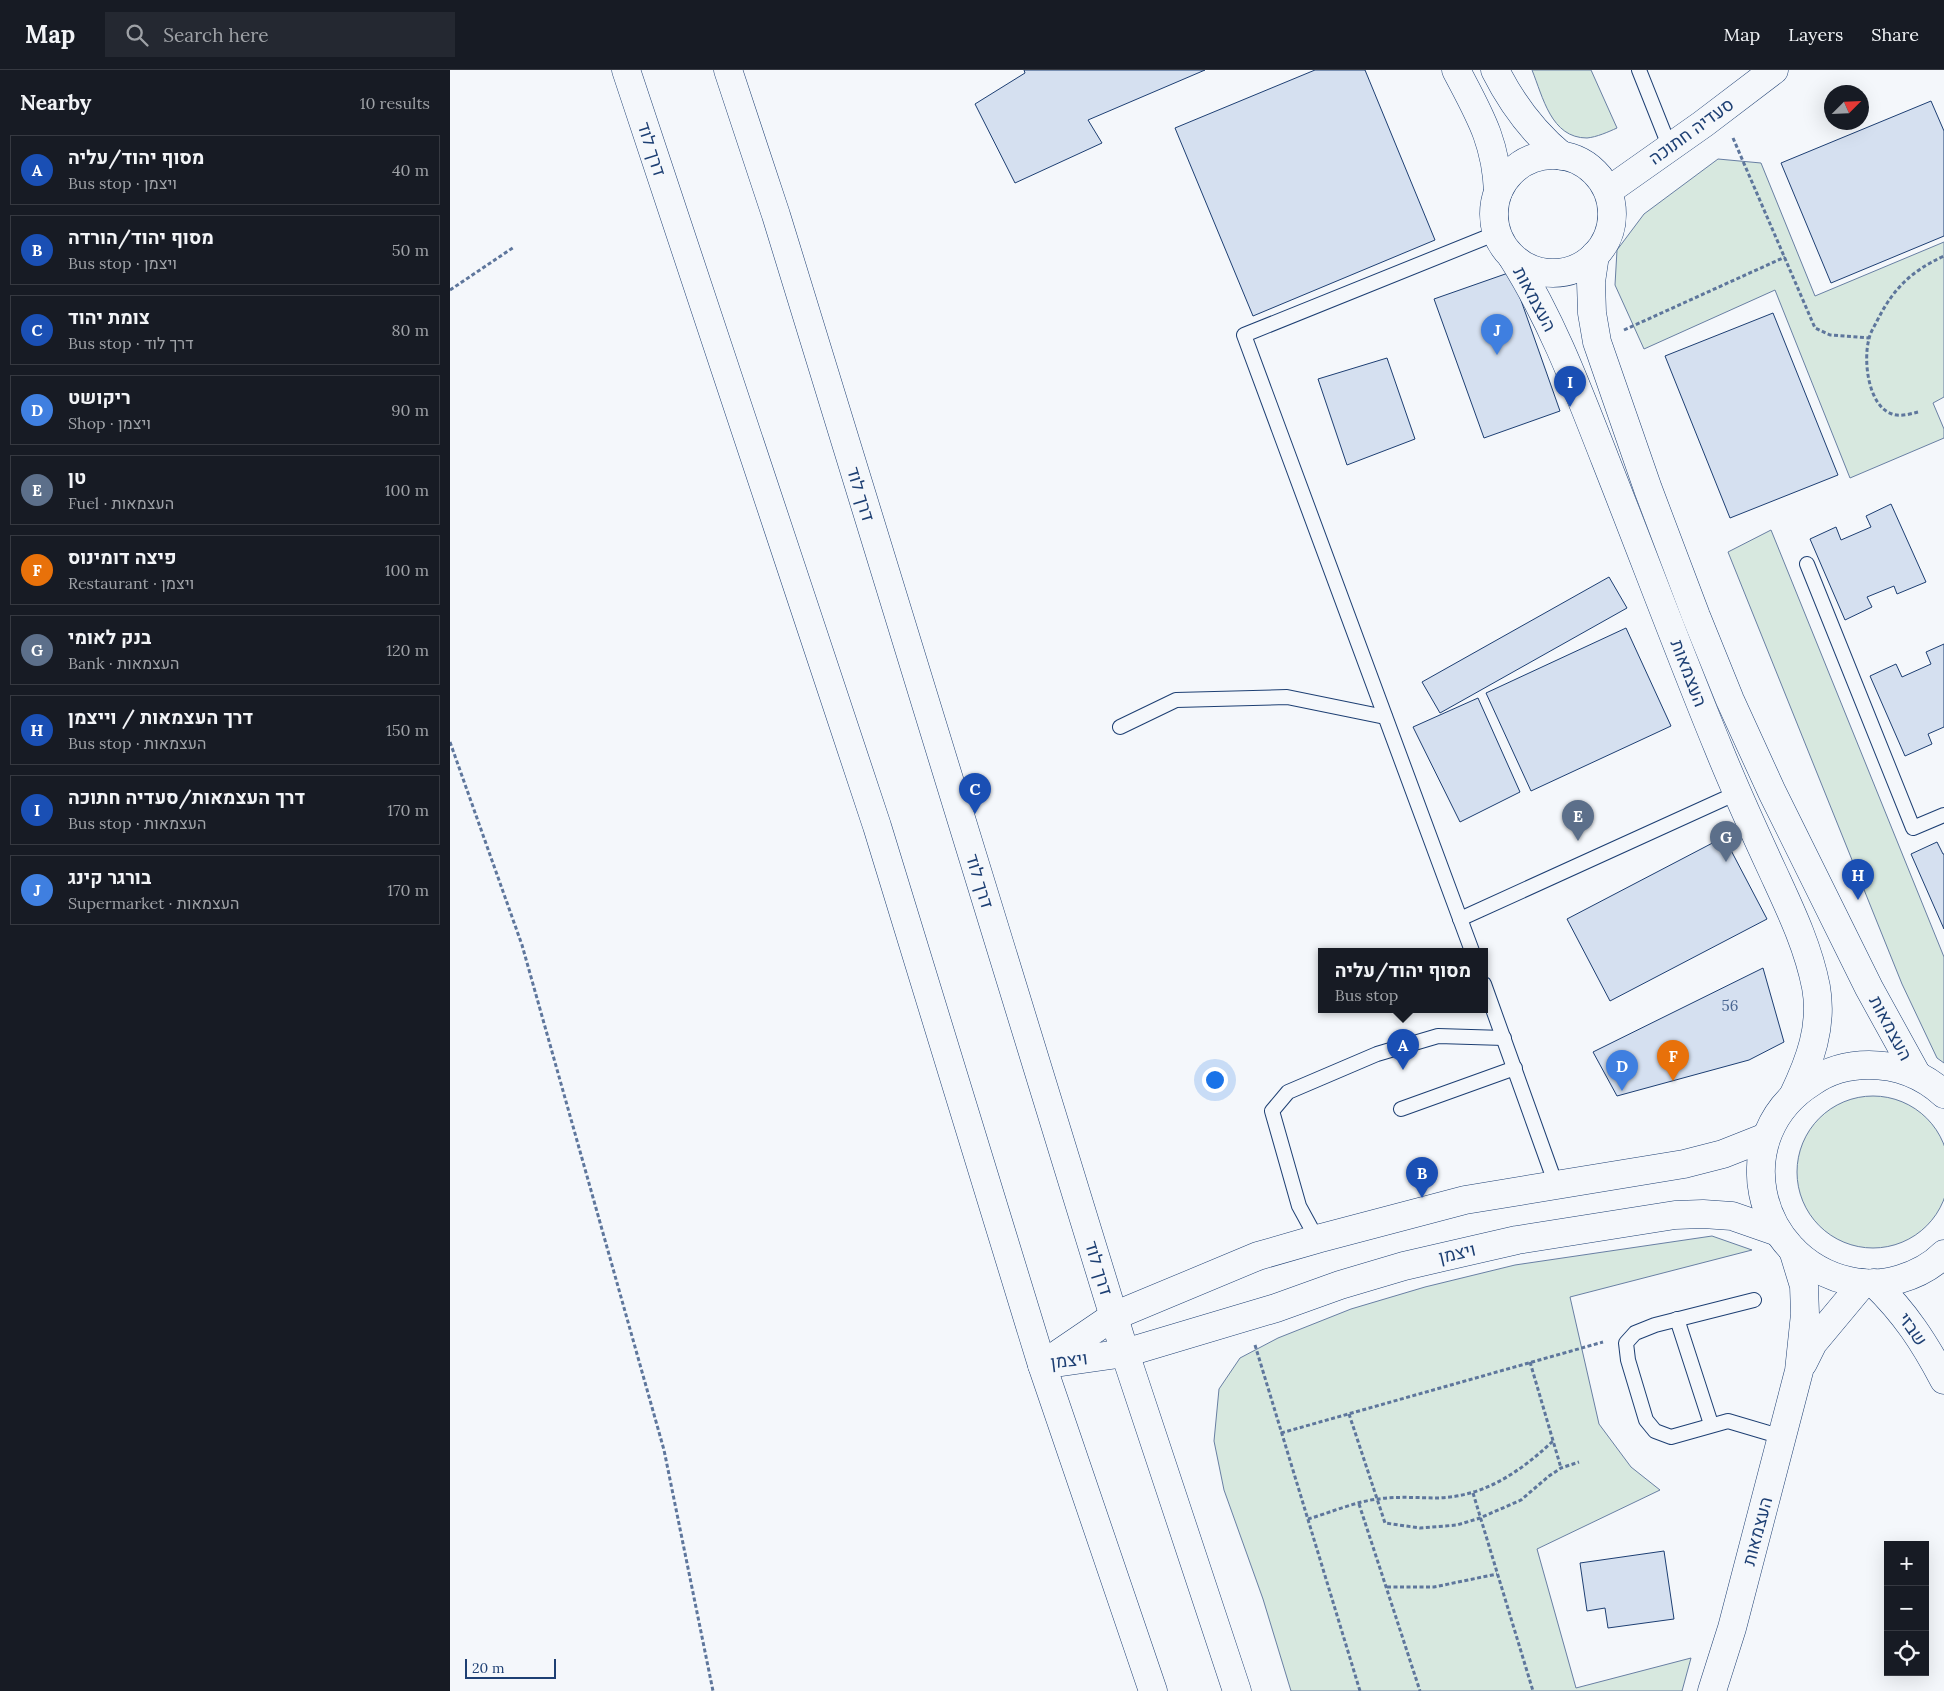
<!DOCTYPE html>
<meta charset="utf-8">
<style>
:root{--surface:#171b24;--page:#242831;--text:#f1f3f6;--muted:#9ea1a6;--line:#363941;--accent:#0b8043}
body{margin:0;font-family:Lora,Heebo,serif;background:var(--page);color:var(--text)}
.controls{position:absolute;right:15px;bottom:15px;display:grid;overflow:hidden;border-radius:0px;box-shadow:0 5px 20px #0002}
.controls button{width:45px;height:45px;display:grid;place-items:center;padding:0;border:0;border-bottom:1px solid var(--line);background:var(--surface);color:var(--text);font:25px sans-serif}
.compass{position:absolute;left:1374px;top:15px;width:45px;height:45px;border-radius:50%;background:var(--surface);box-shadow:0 5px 20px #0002;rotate:66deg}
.scale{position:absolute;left:15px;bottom:12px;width:91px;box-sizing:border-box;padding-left:5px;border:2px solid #1d3f73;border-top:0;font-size:14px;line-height:18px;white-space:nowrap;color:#1d3f73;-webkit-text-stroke:4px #f4f7fb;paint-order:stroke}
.you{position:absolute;left:764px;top:1009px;width:18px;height:18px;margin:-12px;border:4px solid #fff;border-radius:50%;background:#1a73e8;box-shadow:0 0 0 8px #1a73e833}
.badge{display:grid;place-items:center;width:32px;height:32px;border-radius:50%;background:var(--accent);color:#fff;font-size:16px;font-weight:700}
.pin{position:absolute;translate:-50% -41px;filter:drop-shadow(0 1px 2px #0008)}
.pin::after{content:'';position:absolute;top:26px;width:18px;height:15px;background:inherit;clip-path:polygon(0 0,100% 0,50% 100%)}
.popup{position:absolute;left:868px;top:878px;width:170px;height:65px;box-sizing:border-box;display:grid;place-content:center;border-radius:0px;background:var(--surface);filter:drop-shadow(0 1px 4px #0005);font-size:16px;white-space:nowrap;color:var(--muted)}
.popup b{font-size:19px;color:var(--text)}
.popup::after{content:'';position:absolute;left:50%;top:100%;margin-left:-10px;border:10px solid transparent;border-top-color:var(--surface)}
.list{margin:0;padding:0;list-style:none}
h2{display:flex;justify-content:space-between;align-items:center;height:65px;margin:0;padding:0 20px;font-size:21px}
h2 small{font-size:16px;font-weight:400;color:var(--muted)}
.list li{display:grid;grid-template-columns:32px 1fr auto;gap:15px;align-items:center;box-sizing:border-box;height:70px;margin:0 10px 10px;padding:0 10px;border:1px solid var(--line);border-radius:0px}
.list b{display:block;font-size:19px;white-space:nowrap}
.list p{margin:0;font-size:16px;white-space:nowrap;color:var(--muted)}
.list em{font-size:16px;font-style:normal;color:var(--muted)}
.icon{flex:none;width:28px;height:28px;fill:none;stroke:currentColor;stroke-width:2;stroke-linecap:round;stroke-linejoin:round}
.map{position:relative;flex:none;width:1494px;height:1621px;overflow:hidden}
header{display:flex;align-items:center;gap:30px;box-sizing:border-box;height:70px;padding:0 25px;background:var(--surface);border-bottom:1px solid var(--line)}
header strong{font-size:24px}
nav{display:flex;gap:28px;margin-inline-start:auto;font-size:18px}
.search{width:350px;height:45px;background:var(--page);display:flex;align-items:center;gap:12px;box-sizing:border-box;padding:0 18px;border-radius:0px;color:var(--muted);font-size:19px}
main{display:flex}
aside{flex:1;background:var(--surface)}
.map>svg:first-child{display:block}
.green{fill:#d7e8df;stroke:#687fa3}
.building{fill:#d5e0f0;stroke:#1d3f73}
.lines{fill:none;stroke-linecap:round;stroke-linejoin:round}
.service-casing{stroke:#1d3f73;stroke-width:16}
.minor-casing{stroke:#1d3f73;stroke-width:29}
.tertiary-casing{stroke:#1d3f73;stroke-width:29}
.primary-casing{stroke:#1d3f73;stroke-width:29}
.path{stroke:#5e769c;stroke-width:3;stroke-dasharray:4 2.5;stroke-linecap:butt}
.service{stroke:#f4f7fb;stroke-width:14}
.minor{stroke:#f4f7fb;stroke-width:28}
.tertiary{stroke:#f4f7fb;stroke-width:28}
.primary{stroke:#f4f7fb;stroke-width:28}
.labels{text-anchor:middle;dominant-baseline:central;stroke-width:4;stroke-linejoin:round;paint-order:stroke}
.number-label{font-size:15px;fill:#4b6792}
.street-label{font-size:18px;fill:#1d3f73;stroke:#f4f7fb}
</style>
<header>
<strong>Map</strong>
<div class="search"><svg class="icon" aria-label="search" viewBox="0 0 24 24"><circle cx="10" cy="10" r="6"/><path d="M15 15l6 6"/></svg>Search here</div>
<nav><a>Map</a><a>Layers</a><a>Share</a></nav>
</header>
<main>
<aside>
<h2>Nearby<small>10 results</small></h2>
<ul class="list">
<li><span class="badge" style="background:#1a4fb4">A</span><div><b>מסוף יהוד/עליה</b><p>Bus stop · ויצמן</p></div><em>40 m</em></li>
<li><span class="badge" style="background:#1a4fb4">B</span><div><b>מסוף יהוד/הורדה</b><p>Bus stop · ויצמן</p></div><em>50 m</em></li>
<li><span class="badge" style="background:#1a4fb4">C</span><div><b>צומת יהוד</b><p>Bus stop · דרך לוד</p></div><em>80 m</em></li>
<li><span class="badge" style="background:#3f7fe0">D</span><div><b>ריקושט</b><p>Shop · ויצמן</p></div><em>90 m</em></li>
<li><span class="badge" style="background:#5c6f8a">E</span><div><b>טן</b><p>Fuel · העצמאות</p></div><em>100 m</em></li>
<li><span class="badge" style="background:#e8710a">F</span><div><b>פיצה דומינוס</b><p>Restaurant · ויצמן</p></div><em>100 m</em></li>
<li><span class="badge" style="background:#5c6f8a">G</span><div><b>בנק לאומי</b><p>Bank · העצמאות</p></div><em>120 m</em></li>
<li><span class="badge" style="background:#1a4fb4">H</span><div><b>דרך העצמאות / וייצמן</b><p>Bus stop · העצמאות</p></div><em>150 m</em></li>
<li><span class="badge" style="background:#1a4fb4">I</span><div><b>דרך העצמאות/סעדיה חתוכה</b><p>Bus stop · העצמאות</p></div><em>170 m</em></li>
<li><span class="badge" style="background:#3f7fe0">J</span><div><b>בורגר קינג</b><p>Supermarket · העצמאות</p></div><em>170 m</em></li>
</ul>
</aside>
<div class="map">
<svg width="1494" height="1621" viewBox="0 0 1494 1621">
<rect width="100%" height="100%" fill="#f4f7fb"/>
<g class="green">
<path d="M1082,0H1141L1167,58C1158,62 1147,67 1137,68C1101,68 1093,27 1082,0Z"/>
<path d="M1268,89L1311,93L1365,226L1494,172V327L1483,333L1494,359V368L1400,408L1325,220L1194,279L1165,215L1167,180L1194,144Z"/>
<path d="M1321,460L1494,887V993L1487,988L1452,914L1278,482Z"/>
<circle cx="1423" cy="1102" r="76"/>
<path d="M1262,1166L1302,1180L1120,1227L1149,1354L1181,1397L1210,1420L1087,1479L1126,1618L1241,1588L1232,1621H841L813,1529L774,1420L764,1371L769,1319L790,1288L828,1268L901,1239L975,1217L1065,1195Z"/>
</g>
<g class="building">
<path d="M574,0H755L638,50L652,73L565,113L525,34L575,3Z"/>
<path d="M865,0H915L985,170L803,246L725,58Z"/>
<path d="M1481,31L1494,61V166L1381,213L1331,93Z"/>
<path d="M1061,202L1110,341L1034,368L984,229Z"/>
<path d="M1323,243L1388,405L1280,448L1215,286Z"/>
<path d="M937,288L965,369L897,395L868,309Z"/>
<path d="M1441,434L1476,512L1447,524L1444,516L1417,527L1422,537L1395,550L1360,469L1386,457L1391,470L1421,457L1416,446Z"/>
<path d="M1159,507L1177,538L990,643L972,612Z"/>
<path d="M1176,558L1221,656L1081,721L1036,623Z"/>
<path d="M1494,574V657L1478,664L1482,674L1455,686L1420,606L1446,594L1452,607L1481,594L1476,582Z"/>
<path d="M1028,628L1070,722L1010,752L963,657Z"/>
<path d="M1274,767L1317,849L1160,931L1117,849Z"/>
<path d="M1487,772L1493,784H1494V859L1461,784Z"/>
<path d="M1313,898L1334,972L1299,990L1167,1026L1143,982Z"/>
<path d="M1214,1481L1224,1549L1158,1558L1155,1538L1137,1541L1130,1493Z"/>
</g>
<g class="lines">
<defs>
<g id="service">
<path d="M1189,0L1220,78"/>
<path d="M1357,494L1463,758L1494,745"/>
<path d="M670,657L726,630L837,627L935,647"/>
<path d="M1010,849L1287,723"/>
<path d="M1022,881L794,265L1047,163"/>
<path d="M1034,914L1106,1115"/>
<path d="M951,1039L1065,998"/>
<path d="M867,1169L849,1136L822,1041L838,1022L927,984L988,966L1054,968"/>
<path d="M1304,1230L1205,1255L1185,1263L1176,1273L1178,1290L1196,1350L1205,1361L1221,1367L1278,1351L1332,1367"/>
<path d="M1227,1249L1261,1354"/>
</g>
<g id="minor">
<path d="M1158,121L1253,54L1324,0"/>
<path d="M1353,1293L1363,1273L1413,1213"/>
<path d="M1262,1621L1282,1558L1349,1301L1355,1244L1354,1216L1343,1180"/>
</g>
<g id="tertiary">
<path d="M1006,0C1029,44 1046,71 1048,122"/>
<path d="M1045,0C1061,32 1084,63 1112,86"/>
<circle cx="1103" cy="144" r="59"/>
<path d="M1145,185L1141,212L1142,243L1147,272L1198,419L1246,546L1280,630L1322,722L1419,918L1467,1005"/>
<path d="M1062,187C1102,250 1128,320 1155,389C1193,485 1229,582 1268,677C1285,719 1304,761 1323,802C1340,839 1358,876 1366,917C1373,956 1360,991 1343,1026"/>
<path d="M1494,1024C1473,1005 1448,995 1419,995C1398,995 1379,1000 1362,1012C1277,1065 1304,1189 1399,1211C1431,1219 1471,1207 1494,1184"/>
<path d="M1424,1213C1455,1243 1474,1272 1494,1310"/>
<path d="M598,1294L675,1283L826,1238L890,1215L954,1196L1067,1170L1225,1145L1253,1144L1282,1146L1328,1162"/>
<path d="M592,1295L664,1246L808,1186L867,1169L1015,1130L1234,1094L1273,1084L1316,1067"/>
</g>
<g id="primary">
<path d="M176,0L427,756L592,1295L703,1621"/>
<path d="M278,0L326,145L675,1283L787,1621"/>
</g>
</defs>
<use href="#service" class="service-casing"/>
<use href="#minor" class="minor-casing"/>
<use href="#tertiary" class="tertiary-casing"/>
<use href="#primary" class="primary-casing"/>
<g class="path">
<path d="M1283,68L1365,258L1380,265L1419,268"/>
<path d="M0,220L64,177"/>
<path d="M1174,260L1335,187"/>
<path d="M1468,342C1460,344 1450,347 1442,344C1418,336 1413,290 1419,269C1420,263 1424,257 1427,251C1443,219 1461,201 1494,186"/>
<path d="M0,672L72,875L214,1380L263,1621"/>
<path d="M805,1275L910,1621"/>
<path d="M1080,1292L1111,1398"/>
<path d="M899,1344L935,1453L970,1458L1007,1455L1030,1448L1071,1430L1099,1406L1111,1398L1129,1392"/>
<path d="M831,1363L1153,1272"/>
<path d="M1023,1423L1083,1621"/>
<path d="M909,1434L970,1621"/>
<path d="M858,1449C879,1443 907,1431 928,1429C948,1426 969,1428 989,1428C1035,1426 1070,1402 1103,1371"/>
<path d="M937,1517H984L1047,1504"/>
</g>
<use href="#service" class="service"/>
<use href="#minor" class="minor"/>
<use href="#tertiary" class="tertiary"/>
<use href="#primary" class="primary"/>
</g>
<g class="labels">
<g class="number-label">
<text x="1280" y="935">56</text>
</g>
<g class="street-label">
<text transform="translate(1241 61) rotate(-36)">סעדיה חתוכה</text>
<text transform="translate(202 79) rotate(72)">דרך לוד</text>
<text transform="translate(1085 229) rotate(62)">העצמאות</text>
<text transform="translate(411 424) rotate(73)">דרך לוד</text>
<text transform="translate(1239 603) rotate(69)">העצמאות</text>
<text transform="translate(530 811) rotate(73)">דרך לוד</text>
<text transform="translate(1441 958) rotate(62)">העצמאות</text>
<text transform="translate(1007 1183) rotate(-13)">ויצמן</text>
<text transform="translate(649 1198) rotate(73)">דרך לוד</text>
<text transform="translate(1463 1259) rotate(55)">שבזי</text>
<text transform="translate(619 1290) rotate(-7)">ויצמן</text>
<text transform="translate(1307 1461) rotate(-75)">העצמאות</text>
</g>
</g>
</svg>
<div class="controls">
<button>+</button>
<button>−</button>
<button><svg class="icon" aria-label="locate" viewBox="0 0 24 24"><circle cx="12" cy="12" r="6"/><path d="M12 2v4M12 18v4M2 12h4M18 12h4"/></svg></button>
</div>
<svg class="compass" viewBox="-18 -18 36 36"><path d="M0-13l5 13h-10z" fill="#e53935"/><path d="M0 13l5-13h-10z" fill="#9ea1a6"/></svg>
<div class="scale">20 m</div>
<div class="you"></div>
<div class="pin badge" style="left:953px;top:1000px;background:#1a4fb4">A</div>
<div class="popup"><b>מסוף יהוד/עליה</b>Bus stop</div>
<div class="pin badge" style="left:972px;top:1128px;background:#1a4fb4">B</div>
<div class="pin badge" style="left:525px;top:744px;background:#1a4fb4">C</div>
<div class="pin badge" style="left:1172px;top:1021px;background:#3f7fe0">D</div>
<div class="pin badge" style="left:1128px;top:771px;background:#5c6f8a">E</div>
<div class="pin badge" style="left:1223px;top:1011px;background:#e8710a">F</div>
<div class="pin badge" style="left:1276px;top:792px;background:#5c6f8a">G</div>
<div class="pin badge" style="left:1408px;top:830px;background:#1a4fb4">H</div>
<div class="pin badge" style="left:1120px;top:337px;background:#1a4fb4">I</div>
<div class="pin badge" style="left:1047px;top:285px;background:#3f7fe0">J</div>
</div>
</main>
